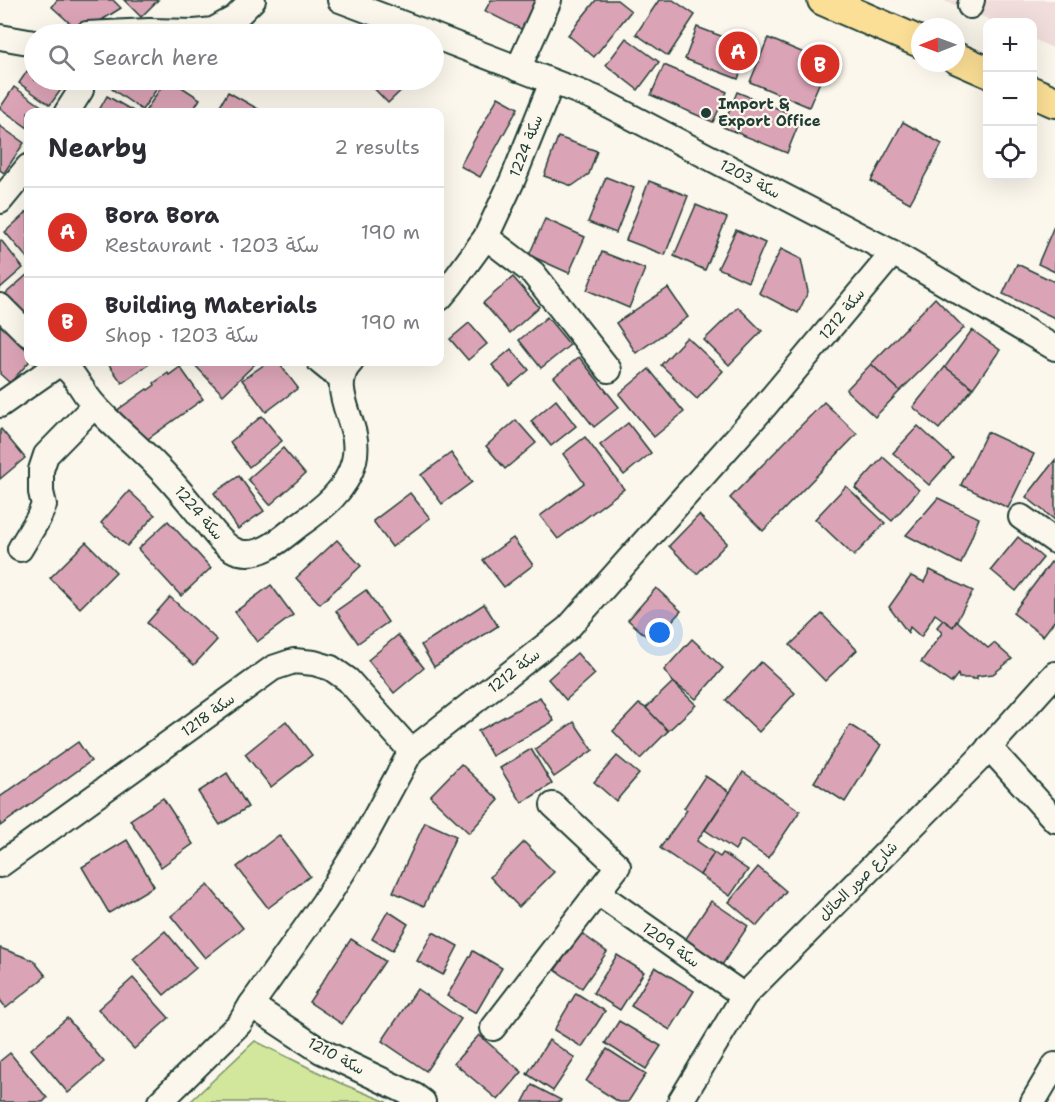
<!DOCTYPE html>
<meta charset="utf-8">
<style>
:root{--surface:#fff;--page:#f2f2f3;--text:#2b2b33;--muted:#7c7c81;--line:#e1e1e2;--accent:#d93025}
body{margin:0;font-family:"Shantell Sans","Playpen Sans Arabic",sans-serif;background:var(--page);color:var(--text)}
.controls{position:absolute;right:18px;top:18px;display:grid;overflow:hidden;border-radius:12px;box-shadow:0 6px 24px #0002}
.controls button{width:54px;height:54px;display:grid;place-items:center;padding:0;border:0;border-bottom:2px solid var(--line);background:var(--surface);color:var(--text);font:30px sans-serif}
.compass{position:absolute;left:911px;top:18px;width:54px;height:54px;border-radius:50%;background:var(--surface);box-shadow:0 6px 24px #0002;rotate:269deg}
.you{position:absolute;left:660px;top:633px;width:21px;height:21px;margin:-15px;border:4px solid #fff;border-radius:50%;background:#1a73e8;box-shadow:0 0 0 9px #1a73e833}
.badge{display:grid;place-items:center;width:39px;height:39px;border-radius:50%;background:var(--accent);color:#fff;font-size:20px;font-weight:700}
.pin{position:absolute;translate:-50% -50%;border:3px solid #fff;box-shadow:0 2px 6px #0006}
.list{margin:0;padding:0;list-style:none}
h2{display:flex;justify-content:space-between;align-items:center;height:78px;margin:0;padding:0 24px;font-size:26px}
h2 small{font-size:20px;font-weight:400;color:var(--muted)}
.list li{display:grid;grid-template-columns:39px 1fr auto;gap:18px;align-items:center;box-sizing:border-box;height:90px;padding:0 24px;border-top:2px solid var(--line)}
.list b{display:block;font-size:22px;white-space:nowrap}
.list p{margin:0;font-size:20px;white-space:nowrap;color:var(--muted)}
.list em{font-size:20px;font-style:normal;color:var(--muted)}
.icon{flex:none;width:33px;height:33px;fill:none;stroke:currentColor;stroke-width:2;stroke-linecap:round;stroke-linejoin:round}
.map{position:relative;flex:none;width:1055px;height:1102px;overflow:hidden}
.search{position:absolute;background:var(--surface);box-shadow:0 6px 24px #0002;left:24px;top:24px;width:420px;height:66px;display:flex;align-items:center;gap:15px;box-sizing:border-box;padding:0 21px;border-radius:33px;color:var(--muted);font-size:22px}
.panel{position:absolute;background:var(--surface);box-shadow:0 6px 24px #0002;left:24px;top:108px;width:420px;height:258px;border-radius:12px}
.map>svg:first-child{display:block}
.built{fill:#f1dedc}
.green{fill:#d2e79c;stroke:#789268;stroke-width:1.5}
.building{fill:#dba4b6;stroke:#1f3d34;stroke-width:1.5}
.lines{fill:none;stroke-linecap:round;stroke-linejoin:round}
.minor-casing{stroke:#1f3d34;stroke-width:28}
.major-casing{stroke:#1f3d34;stroke-width:34}
.minor{stroke:#fbf7ec;stroke-width:24}
.major{stroke:#fbdf96;stroke-width:30}
.poi-dot{fill:#1f3d34;stroke:#fbf7ec;stroke-width:2}
.labels{text-anchor:middle;dominant-baseline:central;stroke-width:4.5;stroke-linejoin:round;paint-order:stroke}
.poi-label{font-size:15px;font-weight:bold;fill:#1f3d34;stroke:#fbf7ec;text-anchor:start}
.street-label{font-size:15px;fill:#1f3d34;stroke:#fbf7ec}
</style>
<div class="map">
<svg width="1055" height="1102" viewBox="0 0 1055 1102">
<rect width="100%" height="100%" fill="#fbf7ec"/>
<filter id="ink" filterUnits="userSpaceOnUse"><feTurbulence type="fractalNoise" baseFrequency=".0167" numOctaves="2"/><feDisplacementMap in="SourceGraphic" scale="12" xChannelSelector="R" yChannelSelector="G"/><feConvolveMatrix kernelMatrix="1 2 1 2 8 2 1 2 1" color-interpolation-filters="sRGB"/></filter>
<g filter="url(#ink)">
<path class="built" d="M942,0H1055V49L1033,39L1032,22H995Z"/>
<path class="green" d="M255,1041L340,1083L387,1102H190Z"/>
<g class="building">
<path d="M57,0H113L121,8L81,33L52,7Z"/>
<path d="M124,0H158L141,17Z"/>
<path d="M491,0H541L525,31L485,11Z"/>
<path d="M596,0H617L631,11L594,57L568,35Z"/>
<path d="M659,0H673L695,15L668,56L636,34Z"/>
<path d="M697,27L750,47L738,79L685,59Z"/>
<path d="M626,38L659,62L638,90L606,65Z"/>
<path d="M768,38L828,63L809,107L750,82Z"/>
<path d="M34,61V80H68L50,105L19,83Z"/>
<path d="M664,65L727,92L713,122L651,95Z"/>
<path d="M118,80H163L142,110L112,89Z"/>
<path d="M166,80H171L200,99L192,112H149L146,110Z"/>
<path d="M366,80H412L388,103Z"/>
<path d="M14,87L47,110L46,112H28V128L0,108Z"/>
<path d="M228,92L260,110L259,112H216Z"/>
<path d="M737,92L801,118L787,153L723,127Z"/>
<path d="M107,96L135,112H98Z"/>
<path d="M498,97L518,108L480,177L460,166Z"/>
<path d="M903,122L942,144L910,203L871,181Z"/>
<path d="M0,126L24,143L4,173L0,170Z"/>
<path d="M558,137L597,151L589,174L572,186L544,176Z"/>
<path d="M606,177L634,188L616,233L588,222Z"/>
<path d="M649,181L688,196L665,255L626,240Z"/>
<path d="M696,205L727,218L705,270L674,256Z"/>
<path d="M28,211V259L5,232Z"/>
<path d="M545,219L585,237L569,273L529,255Z"/>
<path d="M1054,226L1055,227V272L1038,264Z"/>
<path d="M736,230L765,243L748,282L718,268Z"/>
<path d="M1,240L23,268L0,288V241Z"/>
<path d="M781,249L801,259L808,292L798,313L759,293Z"/>
<path d="M602,252L645,269L629,308L587,290Z"/>
<path d="M1017,264L1055,282V318L1003,294Z"/>
<path d="M28,274V323L4,295Z"/>
<path d="M513,277L539,307L510,333L483,303Z"/>
<path d="M668,288L688,317L636,353L616,323Z"/>
<path d="M935,298L964,328L900,391L871,364Z"/>
<path d="M738,307L762,331L729,365L704,340Z"/>
<path d="M547,317L570,345L541,368L519,340Z"/>
<path d="M469,323L487,344L468,360L450,339Z"/>
<path d="M0,325L28,351L29,362L10,383L0,374Z"/>
<path d="M972,330L1000,350L973,388L945,367Z"/>
<path d="M687,337L723,371L697,399L661,365Z"/>
<path d="M511,349L529,370L510,386L492,365Z"/>
<path d="M579,357L619,407L594,427L554,377Z"/>
<path d="M107,362H152L122,383Z"/>
<path d="M192,362H257L223,395Z"/>
<path d="M268,362H278L298,388L266,412L242,380Z"/>
<path d="M871,364L900,391L875,417L846,390Z"/>
<path d="M180,367L203,399L145,441L123,421L116,411L147,389L148,390L155,385L154,383L168,373L169,375Z"/>
<path d="M945,367L973,388L939,429L913,407Z"/>
<path d="M649,369L684,412L654,437L619,394Z"/>
<path d="M556,400L576,426L551,446L531,421Z"/>
<path d="M824,402L857,434L763,531L730,498Z"/>
<path d="M262,416L282,441L249,467L230,442Z"/>
<path d="M516,420L536,443L505,469L486,446Z"/>
<path d="M628,423L651,453L624,475L600,445Z"/>
<path d="M918,426L953,458L929,485L893,453Z"/>
<path d="M1,429L25,458L0,479V430Z"/>
<path d="M987,432L1034,454L1008,508L961,485Z"/>
<path d="M585,437L624,489L558,539L540,516L584,483L563,454Z"/>
<path d="M283,448L305,474L270,505L248,479Z"/>
<path d="M451,453L472,482L442,504L421,475Z"/>
<path d="M883,457L919,490L892,521L855,488Z"/>
<path d="M1055,460V520L1026,497Z"/>
<path d="M239,476L264,511L238,529L214,493Z"/>
<path d="M846,486L885,523L854,556L815,519Z"/>
<path d="M129,491L155,515L127,546L101,523Z"/>
<path d="M410,493L430,518L392,547L373,521Z"/>
<path d="M938,498L979,518L961,564L906,535Z"/>
<path d="M699,515L727,543L697,574L669,546Z"/>
<path d="M168,521L211,568L181,596L138,549Z"/>
<path d="M1018,537L1043,558L1016,591L991,570Z"/>
<path d="M513,538L533,565L504,587L483,560Z"/>
<path d="M337,540L361,566L320,604L296,578Z"/>
<path d="M86,542L116,572L80,608L50,578Z"/>
<path d="M1051,562L1055,566V620L1043,636L1013,613Z"/>
<path d="M930,570L973,591L953,627L935,614L921,637L910,627L908,633L889,607L911,576L924,582Z"/>
<path d="M271,585L293,615L257,642L235,612Z"/>
<path d="M656,588L681,611L653,642L628,620Z"/>
<path d="M366,590L388,622L358,643L336,611Z"/>
<path d="M170,597L217,640L194,665L147,623Z"/>
<path d="M484,604L498,626L434,667L421,645Z"/>
<path d="M822,614L857,650L825,681L790,645Z"/>
<path d="M943,620L953,627L957,621L988,648L994,643L1012,659L993,674L977,676V679H972V678H959L958,674L951,683L921,662L942,633L937,627Z"/>
<path d="M398,635L424,668L394,693L368,660Z"/>
<path d="M692,639L723,668L696,699L673,682L664,670Z"/>
<path d="M577,653L595,674L566,700L548,679Z"/>
<path d="M761,662L795,693L759,732L726,700Z"/>
<path d="M673,682L696,705L668,731L646,708Z"/>
<path d="M540,697L554,721L492,756L478,731Z"/>
<path d="M639,704L646,708L668,731L640,759L613,731Z"/>
<path d="M286,721L312,755L271,787L245,754Z"/>
<path d="M574,722L593,750L554,777L535,749Z"/>
<path d="M850,725L881,745L845,802L814,782Z"/>
<path d="M78,742L91,761L0,826V797Z"/>
<path d="M531,749L552,784L522,803L500,768Z"/>
<path d="M617,756L639,774L616,801L594,782Z"/>
<path d="M461,764L499,800L469,833L430,796Z"/>
<path d="M743,772L800,811L768,858L741,840L735,850L705,830Z"/>
<path d="M227,773L248,807L220,825L198,792Z"/>
<path d="M705,776L730,792L697,841L714,853L700,875L660,848L687,810L684,808Z"/>
<path d="M163,798L193,844L161,867L130,820Z"/>
<path d="M425,822L456,836L424,906L393,892Z"/>
<path d="M279,835L310,876L268,908L237,867Z"/>
<path d="M127,840L154,886L109,913L82,867Z"/>
<path d="M524,842L554,872L519,907L490,877Z"/>
<path d="M714,853L720,857L723,853L748,870L730,896L700,875Z"/>
<path d="M758,867L786,891L757,926L729,902Z"/>
<path d="M208,885L243,928L205,958L171,916Z"/>
<path d="M711,901L748,926L720,968L683,943Z"/>
<path d="M388,911L408,924L392,951L372,939Z"/>
<path d="M165,931L196,968L164,995L133,959Z"/>
<path d="M433,932L458,946L443,975L417,961Z"/>
<path d="M581,933L607,952L582,988L555,970Z"/>
<path d="M351,939L385,961L342,1024L309,1002Z"/>
<path d="M0,948L33,960L46,976L6,1008L0,1000Z"/>
<path d="M473,951L502,968L476,1013L447,996Z"/>
<path d="M617,955L644,972L620,1010L593,993Z"/>
<path d="M655,967L694,991L670,1030L631,1006Z"/>
<path d="M133,978L169,1018L134,1049L98,1009Z"/>
<path d="M417,989L461,1019L426,1071L382,1041Z"/>
<path d="M576,993L605,1011L582,1047L554,1030Z"/>
<path d="M67,1018L104,1062L68,1093L31,1049Z"/>
<path d="M619,1021L661,1046L646,1069L605,1043Z"/>
<path d="M479,1035L522,1072L498,1100L454,1063Z"/>
<path d="M549,1040L575,1058L553,1091L527,1074Z"/>
<path d="M607,1049L646,1074L628,1102H619L586,1081Z"/>
<path d="M10,1053L47,1098L43,1102H0V1061Z"/>
<path d="M532,1085L561,1100L560,1102H523Z"/>
</g>
<g class="lines">
<defs>
<g id="minor">
<path d="M340,0L430,34"/>
<path d="M970,6L972,0"/>
<path d="M87,34L149,31L195,32L213,30L235,18L253,0"/>
<path d="M434,36L595,98L893,253L1055,348"/>
<path d="M0,37L34,43"/>
<path d="M518,69L549,0"/>
<path d="M67,112L81,90"/>
<path d="M0,201L28,167"/>
<path d="M486,237L533,273L609,370"/>
<path d="M440,298L451,285L486,237L513,179L552,82"/>
<path d="M0,306L28,334"/>
<path d="M58,362C63,366 68,369 72,374C80,384 86,397 96,407C115,428 138,446 158,467C176,485 192,506 208,525C216,535 226,549 239,552C262,558 282,538 299,525C322,509 347,490 354,461C356,452 356,443 354,434C349,411 331,382 351,362"/>
<path d="M320,362L341,379"/>
<path d="M0,405L60,363"/>
<path d="M1021,517L1055,541"/>
<path d="M20,549L38,519L44,505L41,492V470L46,455L94,406"/>
<path d="M989,747L1055,820"/>
<path d="M0,865L273,668L294,661L314,663L331,668L348,680L411,751"/>
<path d="M598,893L744,996"/>
<path d="M251,1005L321,1051L415,1096L423,1102"/>
<path d="M493,1028L618,866L553,805"/>
<path d="M160,1102L240,1023L251,1005L324,902L363,840L411,751L568,628L764,407L893,253"/>
<path d="M680,1102L744,996L977,761L1055,674"/>
<path d="M1033,1102L1055,1065"/>
</g>
<g id="major">
<path d="M823,0L920,42"/>
<path d="M956,58L988,72"/>
<path d="M1032,92L1055,102"/>
</g>
</defs>
<use href="#minor" class="minor-casing"/>
<use href="#major" class="major-casing"/>
<use href="#minor" class="minor"/>
<use href="#major" class="major"/>
</g>
</g>
<circle class="poi-dot" cx="706" cy="113" r="6"/>
<g class="labels">
<g class="poi-label">
<text x="718" y="104">Import &amp;<tspan x="718" dy="17">Export Office</tspan></text>
</g>
<g class="street-label">
<text transform="translate(526 146) rotate(-68)">سكة 1224</text>
<text transform="translate(750 179) rotate(28)">سكة 1203</text>
<text transform="translate(842 314) rotate(-50)">سكة 1212</text>
<text transform="translate(199 513) rotate(49)">سكة 1224</text>
<text transform="translate(514 671) rotate(-38)">سكة 1212</text>
<text transform="translate(208 715) rotate(-36)">سكة 1218</text>
<text transform="translate(858 881) rotate(-45)">شارع صور الحائل</text>
<text transform="translate(671 945) rotate(35)">سكة 1209</text>
<text transform="translate(336 1056) rotate(28)">سكة 1210</text>
</g>
</g>
</svg>
<div class="controls">
<button>+</button>
<button>−</button>
<button><svg class="icon" aria-label="locate" viewBox="0 0 24 24"><circle cx="12" cy="12" r="6"/><path d="M12 2v4M12 18v4M2 12h4M18 12h4"/></svg></button>
</div>
<svg class="compass" viewBox="-18 -18 36 36"><path d="M0-13l5 13h-10z" fill="#e53935"/><path d="M0 13l5-13h-10z" fill="#7c7c81"/></svg>
<div class="you"></div>
<div class="pin badge" style="left:738px;top:51px">A</div>
<div class="pin badge" style="left:820px;top:64px">B</div>
<div class="search"><svg class="icon" aria-label="search" viewBox="0 0 24 24"><circle cx="10" cy="10" r="6"/><path d="M15 15l6 6"/></svg>Search here</div>
<section class="panel">
<h2>Nearby<small>2 results</small></h2>
<ul class="list">
<li><span class="badge">A</span><div><b>Bora Bora</b><p>Restaurant · سكة 1203</p></div><em>190 m</em></li>
<li><span class="badge">B</span><div><b>Building Materials</b><p>Shop · سكة 1203</p></div><em>190 m</em></li>
</ul>
</section>
</div>
